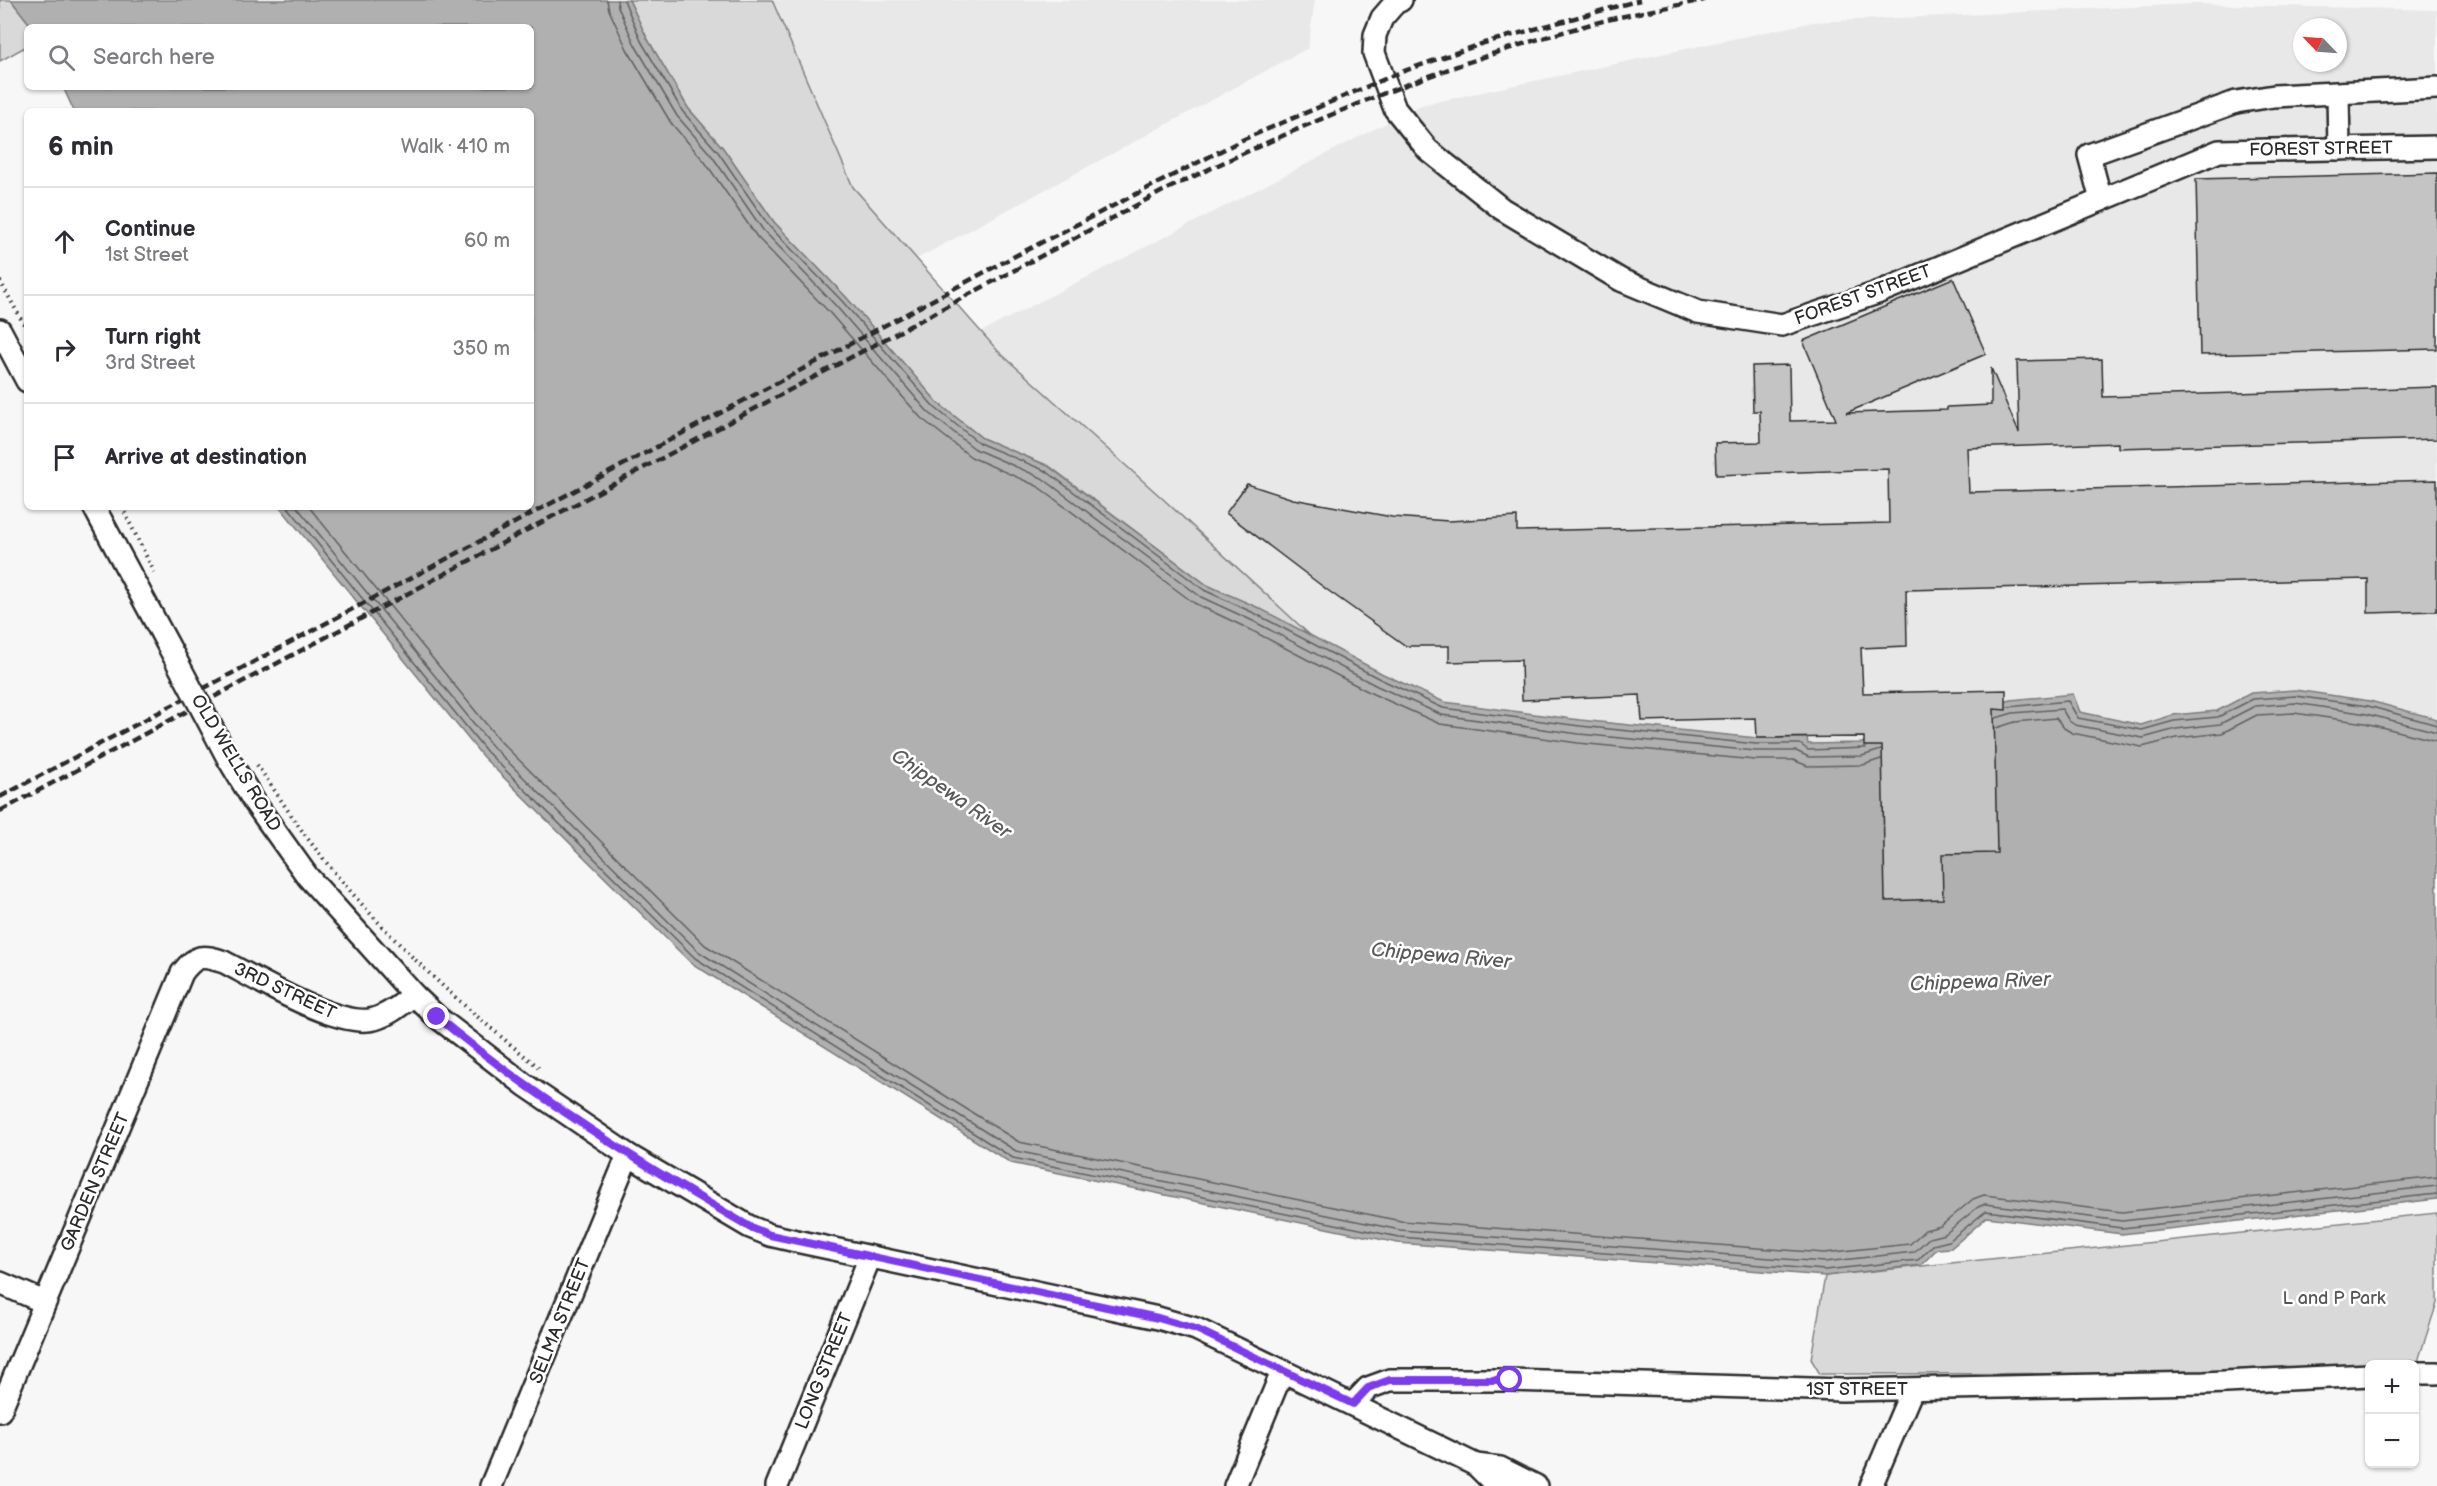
<!DOCTYPE html>
<meta charset="utf-8">
<style>
:root{--surface:#fff;--page:#f2f2f3;--text:#2b2b33;--muted:#7c7c81;--line:#e1e1e2}
body{margin:0;font-family:"Balsamiq Sans",sans-serif;background:var(--page);color:var(--text)}
.controls{position:absolute;right:18px;bottom:18px;display:grid;overflow:hidden;border-radius:9px;box-shadow:0 2px 4px #0004}
.controls button{width:54px;height:54px;display:grid;place-items:center;padding:0;border:0;border-bottom:2px solid var(--line);background:var(--surface);color:var(--text);font:30px sans-serif}
.compass{position:absolute;left:2293px;top:18px;width:54px;height:54px;border-radius:50%;background:var(--surface);box-shadow:0 2px 4px #0004;rotate:295deg}
.stop{position:absolute;width:18px;height:18px;margin:-14px;border:4px solid #7c3aed;border-radius:50%;background:#fff}
.stop.end{background:#7c3aed;border-color:#fff;box-shadow:0 2px 6px #0008}
.list{margin:0;padding:0;list-style:none}
h2{display:flex;justify-content:space-between;align-items:center;height:78px;margin:0;padding:0 24px;font-size:26px}
h2 small{font-size:20px;font-weight:400;color:var(--muted)}
.list li{display:grid;grid-template-columns:39px 1fr auto;gap:18px;align-items:center;box-sizing:border-box;height:108px;padding:0 24px;border-top:2px solid var(--line)}
.list b{display:block;font-size:22px;white-space:nowrap}
.list p{margin:0;font-size:20px;white-space:nowrap;color:var(--muted)}
.list em{font-size:20px;font-style:normal;color:var(--muted)}
.icon{flex:none;width:33px;height:33px;fill:none;stroke:currentColor;stroke-width:2;stroke-linecap:round;stroke-linejoin:round}
.map{position:relative;flex:none;width:2437px;height:1486px;overflow:hidden}
.search{position:absolute;background:var(--surface);box-shadow:0 2px 4px #0004;left:24px;top:24px;width:510px;height:66px;display:flex;align-items:center;gap:15px;box-sizing:border-box;padding:0 21px;border-radius:9px;color:var(--muted);font-size:22px}
.panel{position:absolute;background:var(--surface);box-shadow:0 2px 4px #0004;left:24px;top:108px;width:510px;height:402px;border-radius:9px}
.map>svg:first-child{display:block}
.built{fill:#e8e8e8;fill-rule:evenodd}
.green{fill:#d9d9d9;stroke:#828282;stroke-width:1.5}
.water{fill:#b0b0b0;stroke:#7b7b7b;stroke-width:1.5}
.lines{fill:none;stroke-linecap:round;stroke-linejoin:round}
.shore{stroke:#606060;stroke-width:1.5}
.building{fill:#c4c4c4;stroke:#2b2b2b;stroke-width:1.5}
.minor-casing{stroke:#2b2b2b;stroke-width:26}
.path{stroke:#2b2b2b;stroke-width:4;stroke-dasharray:1.5 4.5;stroke-linecap:butt}
.minor{stroke:#fff;stroke-width:21}
.rail{stroke:#2b2b2b;stroke-width:4.5;stroke-dasharray:9 4.5;stroke-linecap:butt}
.minor-bridge-casing{stroke:#2b2b2b;stroke-width:26;stroke-linecap:butt}
.minor-bridge{stroke:#fff;stroke-width:21}
.route{stroke:#7c3aed;stroke-width:8}
.labels{text-anchor:middle;dominant-baseline:central;stroke-width:5;stroke-linejoin:round;paint-order:stroke}
.street-label{font-size:18px;fill:#2b2b2b;stroke:#fff}
.park-label{font-size:18px;fill:#565656;stroke:#fff}
.water-label{font-size:20px;font-style:italic;fill:#5a5a5a;stroke:#fff}
</style>
<div class="map">
<svg width="2437" height="1486" viewBox="0 0 2437 1486">
<rect width="100%" height="100%" fill="#f7f7f7"/>
<filter id="ink" filterUnits="userSpaceOnUse"><feTurbulence type="fractalNoise" baseFrequency=".0167" numOctaves="2"/><feDisplacementMap in="SourceGraphic" scale="12" xChannelSelector="R" yChannelSelector="G"/><feConvolveMatrix kernelMatrix="1 2 1 2 8 2 1 2 1" color-interpolation-filters="sRGB"/></filter>
<g filter="url(#ink)">
<g class="built">
<path d="M629,0H1315L1308,48L846,297Z"/>
<path d="M2194,4L2437,10V719L2370,701L2173,715L2141,725L2080,712L2073,694L2011,700L1896,733L1873,738L1862,743L1808,744L1807,738H1757L1580,720L1444,702L1383,674L1259,608L909,369L1421,105L1813,22ZM2302,27H2338V63H2302Z"/>
</g>
<g class="green">
<path d="M0,0H11L32,27H27V46L0,61Z"/>
<path d="M629,0H772L853,187L998,351L1162,498L1311,636L1207,585L1049,466L982,438L938,403L846,297L774,222L723,148L688,108L647,38Z"/>
<path d="M2437,1213V1303L2419,1358V1373L2414,1364H2370L2369,1373L1820,1374L1811,1359L1825,1276Z"/>
</g>
<path class="water" d="M11,0H629L647,38L688,108L723,148L774,222L846,297L938,403L982,438L1048,466L1207,585L1259,608L1383,674L1444,702L1580,720L1757,738H1807L1808,744L1862,743L1872,738L1896,733L2011,700L2073,694L2080,712L2141,725L2173,715L2217,711L2251,693L2295,690L2370,701L2437,719V1199L2122,1234L1987,1217L1951,1248L1937,1249L1921,1265L1825,1276L1398,1243L1011,1163L691,963L483,757L280,507H531V111H74L63,87H531V27H32Z"/>
<g class="lines">
<g class="shore">
<path d="M607,0L609,10L627,49L671,123L705,162L757,237L829,312L921,418L971,457L1037,486L1194,603L1249,629L1373,694L1440,724L1578,743L1755,760H1793L1808,766L1863,765L1881,759"/>
<path d="M617,0L618,7L635,45L677,116L712,156L763,230L836,306L928,412L975,449L1042,478L1201,597L1253,621L1377,686L1442,715L1579,734L1756,751H1796L1809,757L1862,756L1881,750"/>
<path d="M624,0L641,41L683,112L718,152L769,226L842,301L934,407L979,443L1046,471L1204,590L1256,614L1380,679L1443,708L1580,726L1756,744H1800L1808,750L1866,748"/>
<path d="M288,507L487,752L695,958L1013,1158L1399,1237L1825,1270L1918,1260L1933,1245L1949,1241L1986,1211L2122,1228L2437,1194"/>
<path d="M297,507L493,747L699,952L1016,1151L1400,1230L1824,1262L1914,1252L1929,1238L1945,1234L1978,1207L1985,1204L2122,1221L2437,1186"/>
<path d="M309,507L500,741L705,945L1019,1142L1401,1221L1824,1253L1910,1244L1925,1230L1941,1226L1973,1199L1984,1195L2122,1212L2437,1177"/>
<path d="M2008,707L2068,701L2078,718L2142,730L2174,721L2218,717L2253,699L2295,696L2368,706L2437,725"/>
<path d="M1996,718L2013,713L2062,709L2069,721L2075,725L2143,738L2176,729L2220,724L2255,706L2295,703L2367,714L2437,732"/>
<path d="M1996,728L2015,722L2056,718L2064,728L2072,733L2142,747L2177,738L2222,733L2257,715L2294,713L2365,723L2437,741"/>
</g>
</g>
<g class="building">
<path d="M2437,173V349L2200,355L2196,179Z"/>
<path d="M1953,278L1986,354L1846,413L1947,410V407L1991,405V368L2019,433L2017,361L2102,359L2103,397L2437,387V439L2118,448V443L1967,448L1969,492L2437,480V611L2368,613V579L1906,590L1907,646L1861,648L1863,693L2006,690V710L1994,709L1997,853L1942,854L1943,899L1885,901L1882,746H1864V737L1757,738L1756,718L1642,721L1640,695L1522,700L1521,660L1449,662V646H1406L1326,589L1226,513L1247,484L1293,499L1392,517L1449,521L1517,517V531L1889,523L1888,469L1716,475L1715,443L1761,442L1760,411H1753L1752,366L1789,365L1790,421L1836,420L1803,341Z"/>
</g>
<g class="lines">
<defs>
<g id="minor">
<path d="M1401,0L1395,3L1382,18L1375,35L1374,53L1395,109L1428,150L1502,209L1621,280L1698,312L1782,325L1877,293L2219,151L2437,147"/>
<path d="M2338,94L2339,149"/>
<path d="M2101,200L2089,155L2236,102L2274,96L2437,88"/>
<path d="M0,330L27,381"/>
<path d="M94,507L168,645"/>
<path d="M229,760L255,803L308,877L414,995L437,1017L525,1085L628,1155L750,1227L770,1235L796,1241L1158,1318L1196,1329L1476,1465L1500,1468L1536,1486"/>
<path d="M0,1283L44,1302"/>
<path d="M2414,1373H2437"/>
<path d="M1353,1404L1368,1388L1390,1380H1510L1842,1390L2204,1383L2370,1375"/>
<path d="M0,1411L182,973C196,954 203,955 224,962C257,979 339,1029 374,1019C389,1015 402,1004 414,995"/>
<path d="M1476,1465L1494,1483L1500,1486"/>
<path d="M491,1486L628,1155"/>
<path d="M777,1486L870,1257"/>
<path d="M1235,1486L1282,1372"/>
<path d="M1871,1486L1912,1390"/>
</g>
</defs>
<use href="#minor" class="minor-casing"/>
<g class="path">
<path d="M0,281L27,330"/>
<path d="M122,507L154,572"/>
<path d="M257,765C276,792 294,821 315,848C378,930 455,1001 536,1065L540,1070"/>
</g>
<use href="#minor" class="minor"/>
<g class="rail">
<path d="M0,797L1015,256L1242,140L1401,72L1484,43L1640,0"/>
<path d="M0,811L1163,191C1294,128 1429,70 1570,30C1613,17 1659,9 1704,0"/>
</g>
<defs>
<path id="minor-bridge" d="M168,645L229,760"/>
</defs>
<use href="#minor-bridge" class="minor-bridge-casing"/>
<use href="#minor-bridge" class="minor-bridge"/>
</g>
</g>
<g class="lines" filter="url(#ink)">
<path class="route" d="M437,1017C534,1097 641,1164 750,1227L770,1235L1158,1318L1196,1329L1353,1404L1368,1388L1390,1380H1510"/>
</g>
<g class="labels">
<g class="street-label">
<text transform="translate(2321 149) rotate(-1)">FOREST STREET</text>
<text transform="translate(1863 295) rotate(-20)">FOREST STREET</text>
<text transform="translate(236 763) rotate(59)">OLD WELLS ROAD</text>
<text transform="translate(285 991) rotate(25)">3RD STREET</text>
<text transform="translate(95 1182) rotate(-67)">GARDEN STREET</text>
<text transform="translate(560 1321) rotate(-68)">SELMA STREET</text>
<text transform="translate(824 1371) rotate(-68)">LONG STREET</text>
<text x="1857" y="1389">1ST STREET</text>
</g>
<g class="park-label">
<text x="2334" y="1298">L and P Park</text>
</g>
<g class="water-label">
<text transform="translate(951 794) rotate(35)">Chippewa River</text>
<text transform="translate(1441 956) rotate(5)">Chippewa River</text>
<text transform="translate(1980 982) rotate(-2)">Chippewa River</text>
</g>
</g>
</svg>
<div class="controls">
<button>+</button>
<button>−</button>
</div>
<svg class="compass" viewBox="-18 -18 36 36"><path d="M0-13l5 13h-10z" fill="#e53935"/><path d="M0 13l5-13h-10z" fill="#7c7c81"/></svg>
<div class="stop" style="left:1510px;top:1380px"></div>
<div class="stop end" style="left:437px;top:1017px"></div>
<div class="search"><svg class="icon" aria-label="search" viewBox="0 0 24 24"><circle cx="10" cy="10" r="6"/><path d="M15 15l6 6"/></svg>Search here</div>
<section class="panel">
<h2>6 min<small>Walk · 410 m</small></h2>
<ul class="list">
<li><svg class="icon" aria-label="ahead" viewBox="0 0 24 24"><path d="M12 20V5M6 11l6-6 6 6"/></svg><div><b>Continue</b><p>1st Street</p></div><em>60 m</em></li>
<li><svg class="icon" aria-label="right" viewBox="0 0 24 24"><path d="M7 20v-9h11M14 6l5 5-5 5"/></svg><div><b>Turn right</b><p>3rd Street</p></div><em>350 m</em></li>
<li><svg class="icon" aria-label="arrive" viewBox="0 0 24 24"><path d="M6 21V4h12l-3 4 3 4H6"/></svg><div><b>Arrive at destination</b></div></li>
</ul>
</section>
</div>
